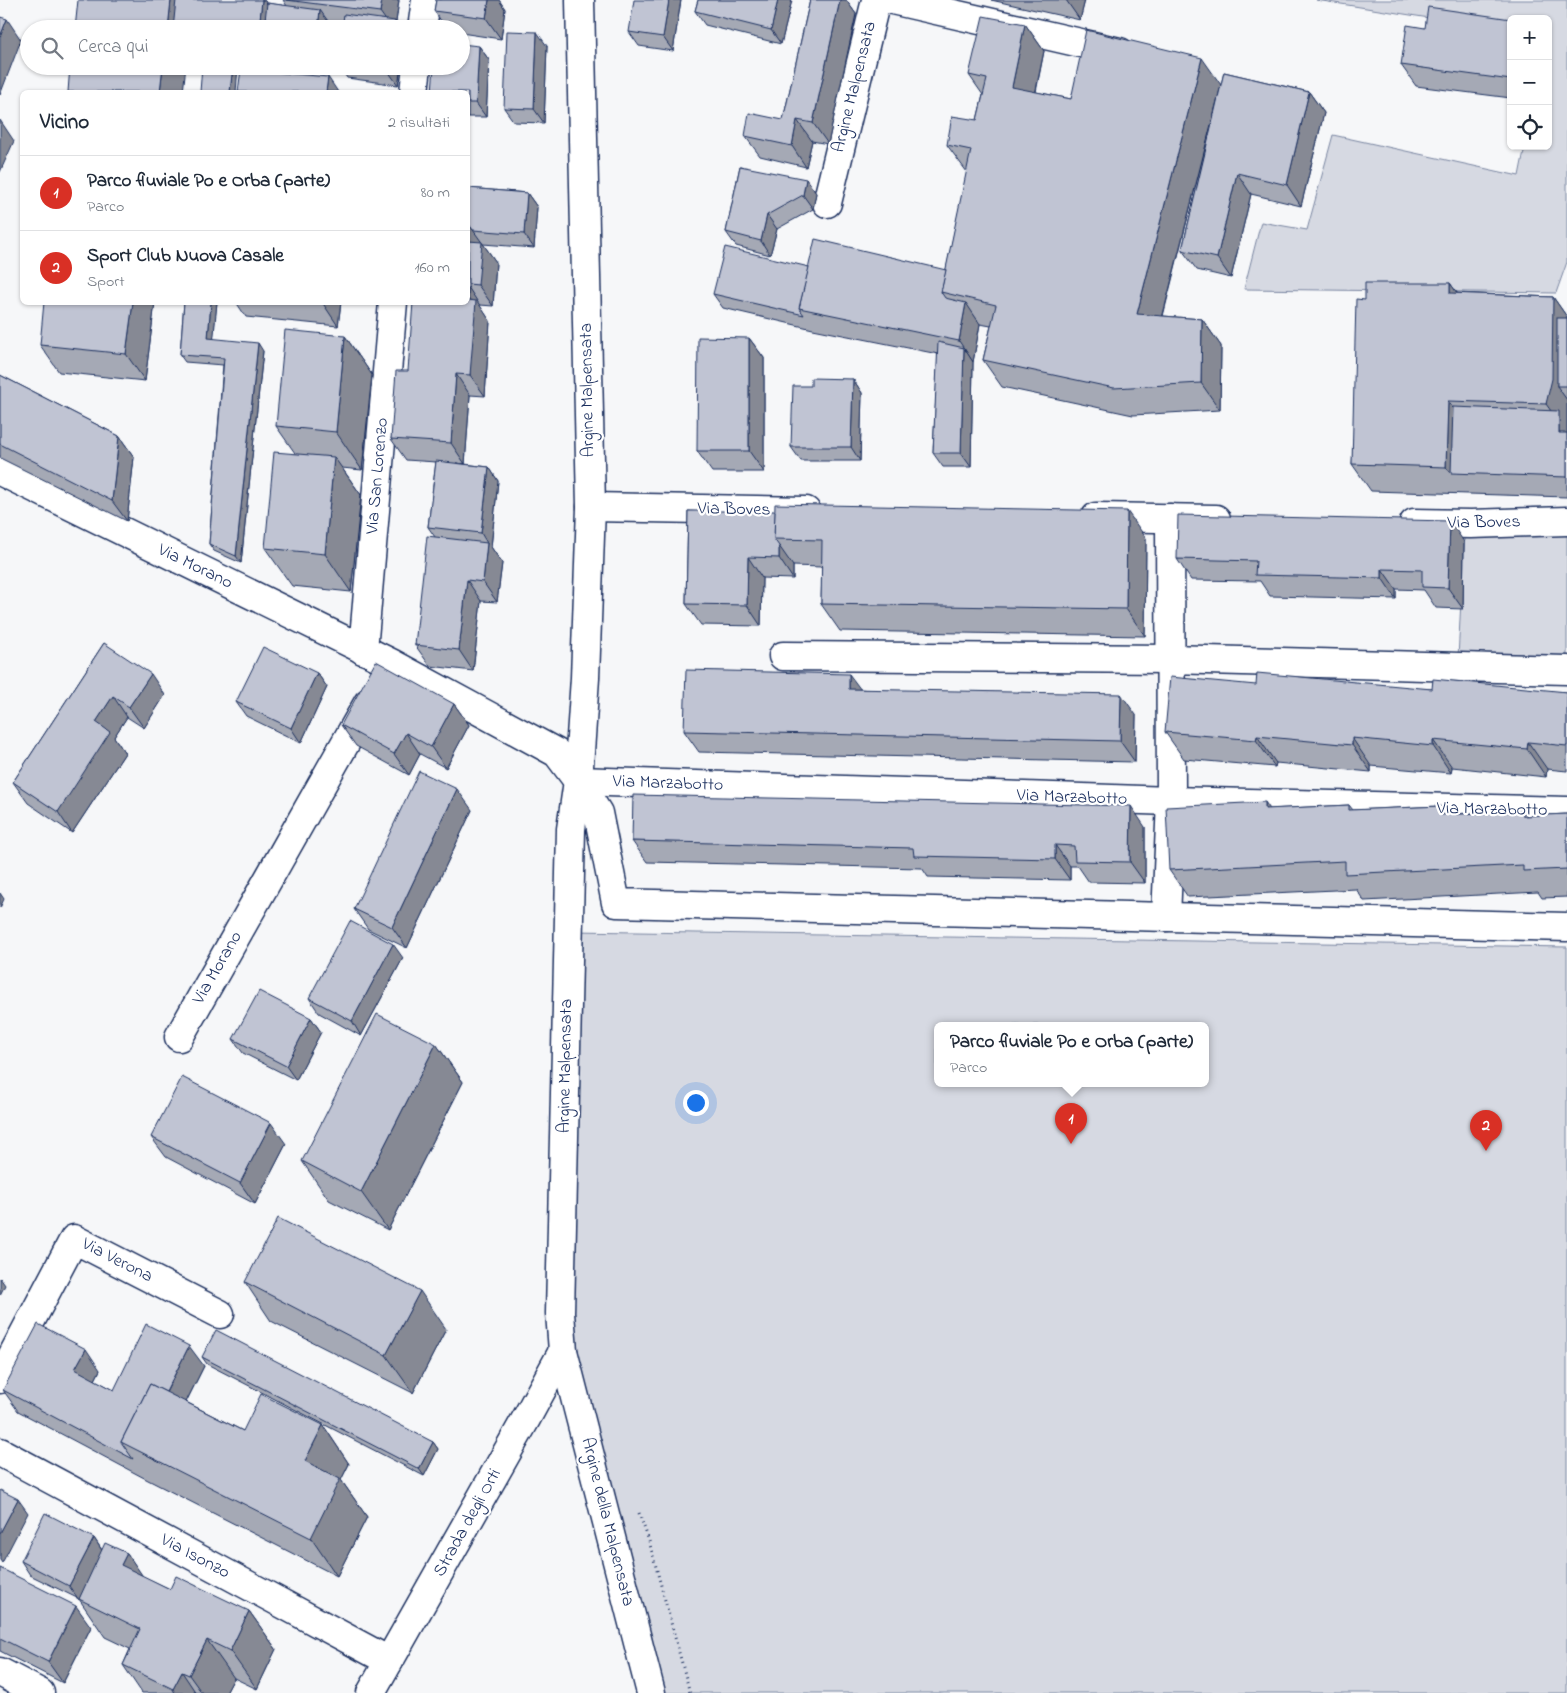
<!DOCTYPE html>
<html lang="it">
<meta charset="utf-8">
<style>
:root{--surface:#fff;--page:#f2f2f3;--text:#1f2937;--muted:#747a83;--line:#e0e1e3;--accent:#d93025}
body{margin:0;font-family:"Indie Flower",sans-serif;background:var(--page);color:var(--text)}
.controls{position:absolute;right:15px;top:15px;display:grid;overflow:hidden;border-radius:8px;box-shadow:0 1px 4px #0004}
.controls button{width:45px;height:45px;display:grid;place-items:center;padding:0;border:0;border-bottom:1px solid var(--line);background:var(--surface);color:var(--text);font:25px sans-serif}
.you{position:absolute;left:695px;top:1102px;width:18px;height:18px;margin:-12px;border:4px solid #fff;border-radius:50%;background:#1a73e8;box-shadow:0 0 0 8px #1a73e833}
.badge{display:grid;place-items:center;width:32px;height:32px;border-radius:50%;background:var(--accent);color:#fff;font-size:16px;font-weight:700}
.pin{position:absolute;translate:-50% -41px;filter:drop-shadow(0 1px 2px #0008)}
.pin::after{content:'';position:absolute;top:26px;width:18px;height:15px;background:inherit;clip-path:polygon(0 0,100% 0,50% 100%)}
.popup{position:absolute;left:934px;top:1022px;width:275px;height:65px;box-sizing:border-box;display:grid;place-content:center;border-radius:8px;background:var(--surface);filter:drop-shadow(0 1px 4px #0005);font-size:16px;white-space:nowrap;color:var(--muted)}
.popup b{font-size:19px;color:var(--text)}
.popup::after{content:'';position:absolute;left:50%;top:100%;margin-left:-10px;border:10px solid transparent;border-top-color:var(--surface)}
.list{margin:0;padding:0;list-style:none}
h2{display:flex;justify-content:space-between;align-items:center;height:65px;margin:0;padding:0 20px;font-size:21px}
h2 small{font-size:16px;font-weight:400;color:var(--muted)}
.list li{display:grid;grid-template-columns:32px 1fr auto;gap:15px;align-items:center;box-sizing:border-box;height:75px;padding:0 20px;border-top:1px solid var(--line)}
.list b{display:block;font-size:19px;white-space:nowrap}
.list p{margin:0;font-size:16px;white-space:nowrap;color:var(--muted)}
.list em{font-size:16px;font-style:normal;color:var(--muted)}
.icon{flex:none;width:28px;height:28px;fill:none;stroke:currentColor;stroke-width:2;stroke-linecap:round;stroke-linejoin:round}
.map{position:relative;flex:none;width:1567px;height:1693px;overflow:hidden}
.search{position:absolute;background:var(--surface);box-shadow:0 1px 4px #0004;left:20px;top:20px;width:450px;height:55px;display:flex;align-items:center;gap:12px;box-sizing:border-box;padding:0 18px;border-radius:28px;color:var(--muted);font-size:19px}
.panel{position:absolute;background:var(--surface);box-shadow:0 1px 4px #0004;left:20px;top:90px;width:450px;height:215px;border-radius:8px}
.map>svg:first-child{display:block}
.green{fill:#d6d9e2;stroke:#7884a0;fill-rule:evenodd}
.lines{fill:none;stroke-linecap:round;stroke-linejoin:round}
.minor-casing{stroke:#1b2f5e;stroke-width:31}
.path{stroke:#1b2f5e;stroke-width:3;stroke-dasharray:1 4;stroke-linecap:butt}
.minor{stroke:#fff;stroke-width:28}
.wall{fill:#a5a9b5;stroke:#1b2f5e}
.shaded-wall{fill:#868994;stroke:#1b2f5e}
.building{fill:#c0c4d3;stroke:#1b2f5e}
.labels{text-anchor:middle;dominant-baseline:central;stroke-width:4.5;stroke-linejoin:round;paint-order:stroke}
.street-label{font-size:18px;fill:#1b2f5e;stroke:#fff}
</style>
<div class="map">
<svg width="1567" height="1693" viewBox="0 0 1567 1693">
<rect width="100%" height="100%" fill="#f6f7f9"/>
<filter id="ink" filterUnits="userSpaceOnUse"><feTurbulence type="fractalNoise" baseFrequency=".02" numOctaves="2"/><feDisplacementMap in="SourceGraphic" scale="10" xChannelSelector="R" yChannelSelector="G"/><feConvolveMatrix kernelMatrix="1 2 1 2 8 2 1 2 1" color-interpolation-filters="sRGB"/></filter>
<g filter="url(#ink)">
<g class="green">
<path d="M1316,0H1567V262L1556,293L1244,289L1261,222L1307,230L1333,135L1519,176L1525,146H1548V19H1511V31Z"/>
<path d="M1567,520V657L1458,658L1465,522Z"/>
<path d="M574,931L1567,947V1693H648L572,1337ZM937,1025H1205V1083H937Z"/>
</g>
<g class="lines">
<defs>
<g id="minor">
<path d="M580,0L591,507L585,678L578,781L598,813L616,903L1567,927"/>
<path d="M892,0L1120,52"/>
<path d="M422,29L426,0"/>
<path d="M414,92L417,66"/>
<path d="M827,203L876,0"/>
<path d="M0,471L391,663L557,753L578,781"/>
<path d="M591,507L806,511"/>
<path d="M1096,517L1216,519"/>
<path d="M1414,523L1471,524L1567,521"/>
<path d="M363,650L393,302"/>
<path d="M783,656L1170,659L1567,670"/>
<path d="M578,781L1171,801L1567,811"/>
<path d="M578,781L571,829L560,1313L563,1351L651,1693"/>
<path d="M1166,917L1171,801L1170,518"/>
<path d="M179,1037L368,703"/>
<path d="M0,1379L74,1239L220,1314"/>
<path d="M0,1452L389,1661"/>
<path d="M0,1672L40,1693"/>
<path d="M371,1693L527,1417L563,1351"/>
</g>
</defs>
<use href="#minor" class="minor-casing"/>
<path class="path" d="M639,1513L649,1541L690,1693"/>
<use href="#minor" class="minor"/>
</g>
<g class="wall">
<path d="M264,0L267,3L287,6L283,0H399L396,22L401,29H342V26L330,25L75,29Z"/>
<path d="M436,0H499L505,9L501,39L461,33V29H447L434,11Z"/>
<path d="M681,0L673,51L639,46L629,32Z"/>
<path d="M698,0H792L781,44L705,25L695,11Z"/>
<path d="M810,0H846L856,14L828,144L812,141L806,167L760,156L745,136L783,120Z"/>
<path d="M991,0H1085L1080,20Z"/>
<path d="M1511,19V98L1416,86L1401,65L1425,28Z"/>
<path d="M1025,24L1044,51L1036,92L1071,99L1221,85L1163,316L1202,319L1221,346L1220,410L1133,415L1002,387L983,360L991,326L980,324L973,362L971,467H943L933,453L938,354L813,329L723,308L713,294L809,267L946,270L967,172L947,145L977,120L983,95L969,75Z"/>
<path d="M479,46L489,60L486,117H468V92Z"/>
<path d="M547,46L544,123L514,122L504,108Z"/>
<path d="M202,66H325L324,74L271,71L238,67Z"/>
<path d="M339,66H401L398,85L347,78Z"/>
<path d="M1224,72L1309,92L1324,113L1301,206L1251,194L1231,278L1197,270L1182,250Z"/>
<path d="M740,166L816,193L813,209L777,229L770,255L736,246L726,232Z"/>
<path d="M468,188L527,193L537,207L534,248L483,244L496,262L493,306L480,305V306L490,321L485,396L470,395L465,464L456,463L489,467L498,481L491,547L502,563L497,602L481,601L473,671L430,666L415,645L435,537L428,527L436,462L406,460L391,439L408,371L468,302Z"/>
<path d="M1450,283L1457,293L1553,297L1567,317V497L1371,491L1352,464L1365,300Z"/>
<path d="M155,302L145,381L59,372L40,345Z"/>
<path d="M184,302H217L213,339L263,351L241,563L214,551L209,544L223,365L185,362L180,355Z"/>
<path d="M236,302H341L338,326L246,317Z"/>
<path d="M345,336L372,375L362,470L342,468L361,495L351,592L292,586L265,548L295,453L276,426Z"/>
<path d="M749,338L764,358V472H712L697,451Z"/>
<path d="M0,375L119,436L134,457L127,521L0,458Z"/>
<path d="M853,379L862,393L860,461H801L791,447L811,386Z"/>
<path d="M688,511L1146,538L1145,636L840,631L821,604L822,567L793,566V579L762,578L761,626L701,625L686,604Z"/>
<path d="M1464,542L1463,609L1436,608L1424,590L1396,589V599L1270,596L1260,581L1191,580L1177,559Z"/>
<path d="M104,643L165,695L144,728L127,717L114,737L125,753L72,833L28,803L13,782Z"/>
<path d="M317,673L327,687L301,743L246,716L236,702Z"/>
<path d="M1256,685L1567,692V771L1547,769L1546,777L1452,767L1451,773L1371,766V772L1276,763L1275,767L1184,759L1165,732Z"/>
<path d="M860,689L1136,715L1135,762L699,752L684,731Z"/>
<path d="M454,704L469,725L446,768L420,754L409,775L356,746L341,725Z"/>
<path d="M1349,805L1353,810L1440,806L1446,814L1523,811L1527,816L1567,814V897L1542,898L1538,892L1364,901L1356,889L1188,897L1169,870L1269,809Z"/>
<path d="M472,810L407,948L368,929L354,909Z"/>
<path d="M1145,827V883L1089,882L1078,866H1070V880L928,877L922,868L647,862L632,841Z"/>
<path d="M403,958L361,1036L319,1013L309,998Z"/>
<path d="M311,1018L321,1032L296,1080L243,1053L233,1039Z"/>
<path d="M436,1044L463,1082L388,1230L329,1200L302,1161Z"/>
<path d="M151,1137L286,1144L255,1204L166,1157Z"/>
<path d="M245,1282L446,1329L413,1393L271,1321Z"/>
<path d="M202,1357L433,1442L438,1449L424,1476L207,1364Z"/>
<path d="M204,1366L186,1402L243,1431L323,1425L349,1464L341,1480L367,1517L337,1576L148,1480L18,1411L3,1390L100,1370L95,1380L114,1390Z"/>
<path d="M94,1538L102,1550L127,1553L142,1576L170,1589L249,1611L276,1649L257,1689L234,1678L226,1693H142L123,1665L130,1649L105,1637L79,1599L30,1575L21,1561Z"/>
<path d="M0,1568L91,1627L63,1683L0,1651Z"/>
</g>
<g class="shaded-wall">
<path d="M171,0H192L190,29H168Z"/>
<path d="M262,0H264L276,17L275,29H259Z"/>
<path d="M382,0H399L396,22L401,29H392L380,12Z"/>
<path d="M489,0H499L505,9L501,39L486,18Z"/>
<path d="M669,0H681L673,51L663,37Z"/>
<path d="M778,0H792L781,44L771,30Z"/>
<path d="M840,0H846L856,14L828,144L813,123Z"/>
<path d="M1066,0H1085L1080,20Z"/>
<path d="M320,10L330,24V29H318Z"/>
<path d="M7,19L21,40L0,95V37Z"/>
<path d="M1025,24L1044,51L1031,114L1012,87Z"/>
<path d="M537,32L547,46L544,123L534,109Z"/>
<path d="M479,46L489,60L486,117L476,103Z"/>
<path d="M1202,58L1221,85L1156,342L1137,314Z"/>
<path d="M163,66H186L183,92H160Z"/>
<path d="M233,66H238V67L236,92H230Z"/>
<path d="M319,66H325L324,74Z"/>
<path d="M389,66H401L398,85L388,71Z"/>
<path d="M328,77L338,92H326Z"/>
<path d="M1309,92L1324,113L1301,206L1287,185Z"/>
<path d="M0,120L14,141L0,172Z"/>
<path d="M797,120L812,141L806,167L792,146Z"/>
<path d="M1237,173L1251,194L1231,278L1217,258Z"/>
<path d="M806,179L816,193L813,209L803,195Z"/>
<path d="M527,193L537,207L534,248L524,234Z"/>
<path d="M767,215L777,229L770,255L761,241Z"/>
<path d="M468,223L496,262L493,306L478,285L468,242Z"/>
<path d="M1450,283L1469,310L1450,293Z"/>
<path d="M468,287L490,321L485,396L470,375Z"/>
<path d="M1553,297L1567,317L1557,386L1567,400V445L1559,433V422L1546,404Z"/>
<path d="M133,302H155L145,381L126,354Z"/>
<path d="M211,302H217L213,345L208,338Z"/>
<path d="M322,302H341L338,326Z"/>
<path d="M966,303L980,324L973,362L959,341Z"/>
<path d="M1202,319L1221,346L1220,410L1201,383Z"/>
<path d="M345,336L372,375L362,470L336,432Z"/>
<path d="M749,338L764,358V472L749,451Z"/>
<path d="M258,343L263,351L241,563L236,556Z"/>
<path d="M964,348L973,362L971,467L961,453Z"/>
<path d="M456,374L470,395L465,464L451,443Z"/>
<path d="M853,379L862,393L860,461L851,447Z"/>
<path d="M1448,401L1467,428L1451,473L1446,467Z"/>
<path d="M119,436L134,457L127,521L112,501Z"/>
<path d="M334,457L361,495L351,592L325,554Z"/>
<path d="M489,467L498,481L491,547L502,563L497,602L483,582L487,543L481,533Z"/>
<path d="M1127,511L1146,538L1145,636L1126,609Z"/>
<path d="M1450,521L1464,542L1463,609L1448,588Z"/>
<path d="M779,546L793,566V579L779,558Z"/>
<path d="M748,557L762,578L761,626L747,605Z"/>
<path d="M1382,569L1396,589V599L1382,578Z"/>
<path d="M467,580L481,601L473,671L459,650Z"/>
<path d="M317,673L327,687L301,743L291,728Z"/>
<path d="M151,674L165,695L144,728L129,707Z"/>
<path d="M849,674L864,694L849,689Z"/>
<path d="M1121,694L1136,715L1135,762L1120,741Z"/>
<path d="M113,696L127,717L114,737L125,753L72,833L58,812L96,722Z"/>
<path d="M454,704L469,725L446,768L431,747Z"/>
<path d="M406,733L420,754L409,775L394,754Z"/>
<path d="M1257,736L1276,763L1275,767L1256,740Z"/>
<path d="M1352,738L1371,766V772L1352,745Z"/>
<path d="M1433,740L1452,767L1451,773L1433,746Z"/>
<path d="M1528,742L1547,769L1546,777L1527,749Z"/>
<path d="M457,789L472,810L407,948L392,927Z"/>
<path d="M1265,802L1284,829L1265,809Z"/>
<path d="M1131,806L1145,827V883L1130,862Z"/>
<path d="M1440,806L1458,833L1440,815Z"/>
<path d="M1055,845L1070,866V880L1055,859Z"/>
<path d="M0,893L4,899L0,908Z"/>
<path d="M393,944L403,958L361,1036L352,1021Z"/>
<path d="M311,1018L321,1032L296,1080L286,1066Z"/>
<path d="M436,1044L463,1082L388,1230L361,1192Z"/>
<path d="M271,1123L286,1144L255,1204L240,1183Z"/>
<path d="M0,1278L5,1285L0,1295Z"/>
<path d="M420,1291L446,1329L413,1393L386,1355Z"/>
<path d="M189,1346L204,1366L157,1460L138,1450Z"/>
<path d="M86,1349L100,1370L90,1390L75,1369Z"/>
<path d="M323,1425L349,1464L341,1480L367,1517L337,1576L311,1538L305,1461Z"/>
<path d="M433,1442L438,1449L424,1476L419,1469Z"/>
<path d="M18,1499L28,1513L2,1563L0,1560V1533Z"/>
<path d="M94,1538L103,1552L79,1600L69,1586Z"/>
<path d="M127,1553L153,1591L121,1565Z"/>
<path d="M76,1606L91,1627L63,1683L48,1662Z"/>
<path d="M249,1611L276,1649L257,1689L230,1651Z"/>
<path d="M207,1640L234,1678L226,1693H202L189,1675Z"/>
<path d="M182,1672L196,1693H175L173,1689Z"/>
</g>
<g class="building">
<path d="M78,0H171L168,29H75Z"/>
<path d="M176,0H262L259,29H173Z"/>
<path d="M286,0H382L380,12Z"/>
<path d="M436,0H489L486,18L434,11Z"/>
<path d="M634,0H669L663,37L629,32Z"/>
<path d="M698,0H778L771,30L695,11Z"/>
<path d="M810,0H840L813,123L797,120L792,146L745,136L749,113L783,120Z"/>
<path d="M267,3L320,10L318,29H264Z"/>
<path d="M1428,7L1511,19V80L1401,65L1407,25L1425,28Z"/>
<path d="M344,14L395,21L394,29H342Z"/>
<path d="M983,16L1025,24L1012,87L1071,99L1086,30L1202,58L1137,314L1202,319L1201,383L1114,388L983,360L996,305L941,292L971,150L947,145L952,116L977,120L987,79L969,75Z"/>
<path d="M0,17L7,19L0,37Z"/>
<path d="M507,31L537,32L534,109L504,108Z"/>
<path d="M461,44L479,46L476,103H468V92H432L434,66H461Z"/>
<path d="M70,66H163L160,92H68Z"/>
<path d="M202,66H233L230,92H200Z"/>
<path d="M356,66H389L388,71Z"/>
<path d="M241,69L328,77L326,92H238Z"/>
<path d="M1224,72L1309,92L1287,185L1237,173L1217,258L1182,250Z"/>
<path d="M740,166L806,179L803,195L767,215L761,241L726,232Z"/>
<path d="M468,188L527,193L524,234L473,230L468,223Z"/>
<path d="M815,239L946,270L941,292L945,298L966,303L959,341L799,308Z"/>
<path d="M468,241L482,242L478,285L468,284Z"/>
<path d="M725,247L809,267L799,308L804,315L713,294Z"/>
<path d="M1365,283H1450V293L1553,297L1552,379L1546,404L1448,401L1446,467L1352,464L1356,299L1365,300Z"/>
<path d="M468,300L476,301L470,375L456,374L451,443L391,439L396,371H408L413,302H468Z"/>
<path d="M44,302H133L126,354L40,345Z"/>
<path d="M184,302H211L208,338L258,343L236,556L209,544L224,358L180,355Z"/>
<rect x="1557" y="318" width="10" height="68"/>
<path d="M285,330L345,336L336,432L276,426Z"/>
<path d="M698,337L749,338V451H697Z"/>
<path d="M938,342L964,348L961,453H933Z"/>
<path d="M0,375L119,436L112,501L0,444Z"/>
<path d="M811,378L853,379L851,447H791L793,386H811Z"/>
<path d="M1453,407L1559,411V433H1567V477L1451,473Z"/>
<path d="M274,452L334,457L325,554L265,548Z"/>
<path d="M436,461L489,467L481,533L428,527Z"/>
<path d="M775,504L1127,511L1126,609L821,604L822,540L774,539Z"/>
<path d="M688,511H775L774,539L779,546V558L748,557L747,605L686,604Z"/>
<path d="M1178,515L1450,521L1448,588L1422,587V570L1382,569V578L1255,575L1256,561L1177,559Z"/>
<path d="M427,536L487,543L483,582L467,580L459,650L415,645Z"/>
<path d="M104,643L151,674L129,707L113,696L96,722L110,732L58,812L13,782Z"/>
<path d="M263,647L317,673L291,728L236,702Z"/>
<path d="M376,661L454,704L431,747L406,733L394,754L341,725Z"/>
<path d="M686,670L849,674V689L1121,694L1120,741L684,731Z"/>
<path d="M1257,673L1432,689L1433,679L1567,692V746L1528,742L1527,749L1433,740V746L1352,738V745L1257,736L1256,740L1165,732L1170,677L1256,685Z"/>
<path d="M419,771L457,789L392,927L354,909Z"/>
<path d="M633,795L1131,806L1130,862L1075,861L1074,846L1055,845V859L914,856L913,848L632,841Z"/>
<path d="M1265,802V809L1349,805V810L1440,806V815L1523,811V816L1567,814V869L1523,871V865L1345,874V861L1169,870L1166,807Z"/>
<path d="M350,921L393,944L352,1021L309,998Z"/>
<path d="M259,991L311,1018L286,1066L233,1039Z"/>
<path d="M377,1014L436,1044L361,1192L302,1161Z"/>
<path d="M182,1077L271,1123L240,1183L151,1137Z"/>
<path d="M278,1218L420,1291L386,1355L245,1282Z"/>
<path d="M38,1324L86,1349L75,1369L114,1390L146,1324L189,1346L166,1392L150,1384L121,1442L133,1459L3,1390Z"/>
<path d="M216,1330L433,1442L419,1469L202,1357Z"/>
<path d="M150,1384L243,1431L261,1394L323,1425L305,1461L340,1479L311,1538L121,1442Z"/>
<path d="M0,1490L18,1499L0,1533Z"/>
<path d="M45,1513L94,1538L69,1586L21,1561Z"/>
<path d="M105,1543L127,1553L121,1565L170,1589L176,1576L249,1611L230,1651L207,1640L189,1675L182,1672L173,1689L123,1665L140,1629L79,1599Z"/>
<path d="M0,1568L76,1606L48,1662L0,1638Z"/>
</g>
</g>
<g class="labels">
<g class="street-label">
<text transform="translate(855 87) rotate(-76)">Argine Malpensata</text>
<text transform="translate(588 390) rotate(-91)">Argine Malpensata</text>
<text transform="translate(378 476) rotate(-85)">Via San Lorenzo</text>
<text transform="translate(734 510) rotate(1)">Via Boves</text>
<text transform="translate(1484 523) rotate(-1)">Via Boves</text>
<text transform="translate(195 567) rotate(26)">Via Morano</text>
<text transform="translate(668 784) rotate(2)">Via Marzabotto</text>
<text transform="translate(1072 798) rotate(2)">Via Marzabotto</text>
<text transform="translate(1492 810) rotate(1)">Via Marzabotto</text>
<text transform="translate(218 968) rotate(-60)">Via Morano</text>
<text transform="translate(566 1066) rotate(-89)">Argine Malpensata</text>
<text transform="translate(117 1261) rotate(27)">Via Verona</text>
<text transform="translate(607 1522) rotate(76)">Argine della Malpensata</text>
<text transform="translate(468 1523) rotate(-61)">Strada degli Orti</text>
<text transform="translate(195 1557) rotate(28)">Via Isonzo</text>
</g>
</g>
</svg>
<div class="controls">
<button>+</button>
<button>−</button>
<button><svg class="icon" aria-label="locate" viewBox="0 0 24 24"><circle cx="12" cy="12" r="6"/><path d="M12 2v4M12 18v4M2 12h4M18 12h4"/></svg></button>
</div>
<div class="you"></div>
<div class="pin badge" style="left:1071px;top:1144px">1</div>
<div class="popup"><b>Parco fluviale Po e Orba (parte)</b>Parco</div>
<div class="pin badge" style="left:1486px;top:1151px">2</div>
<div class="search"><svg class="icon" aria-label="search" viewBox="0 0 24 24"><circle cx="10" cy="10" r="6"/><path d="M15 15l6 6"/></svg>Cerca qui</div>
<section class="panel">
<h2>Vicino<small>2 risultati</small></h2>
<ul class="list">
<li><span class="badge">1</span><div><b>Parco fluviale Po e Orba (parte)</b><p>Parco</p></div><em>80 m</em></li>
<li><span class="badge">2</span><div><b>Sport Club Nuova Casale</b><p>Sport</p></div><em>160 m</em></li>
</ul>
</section>
</div>
